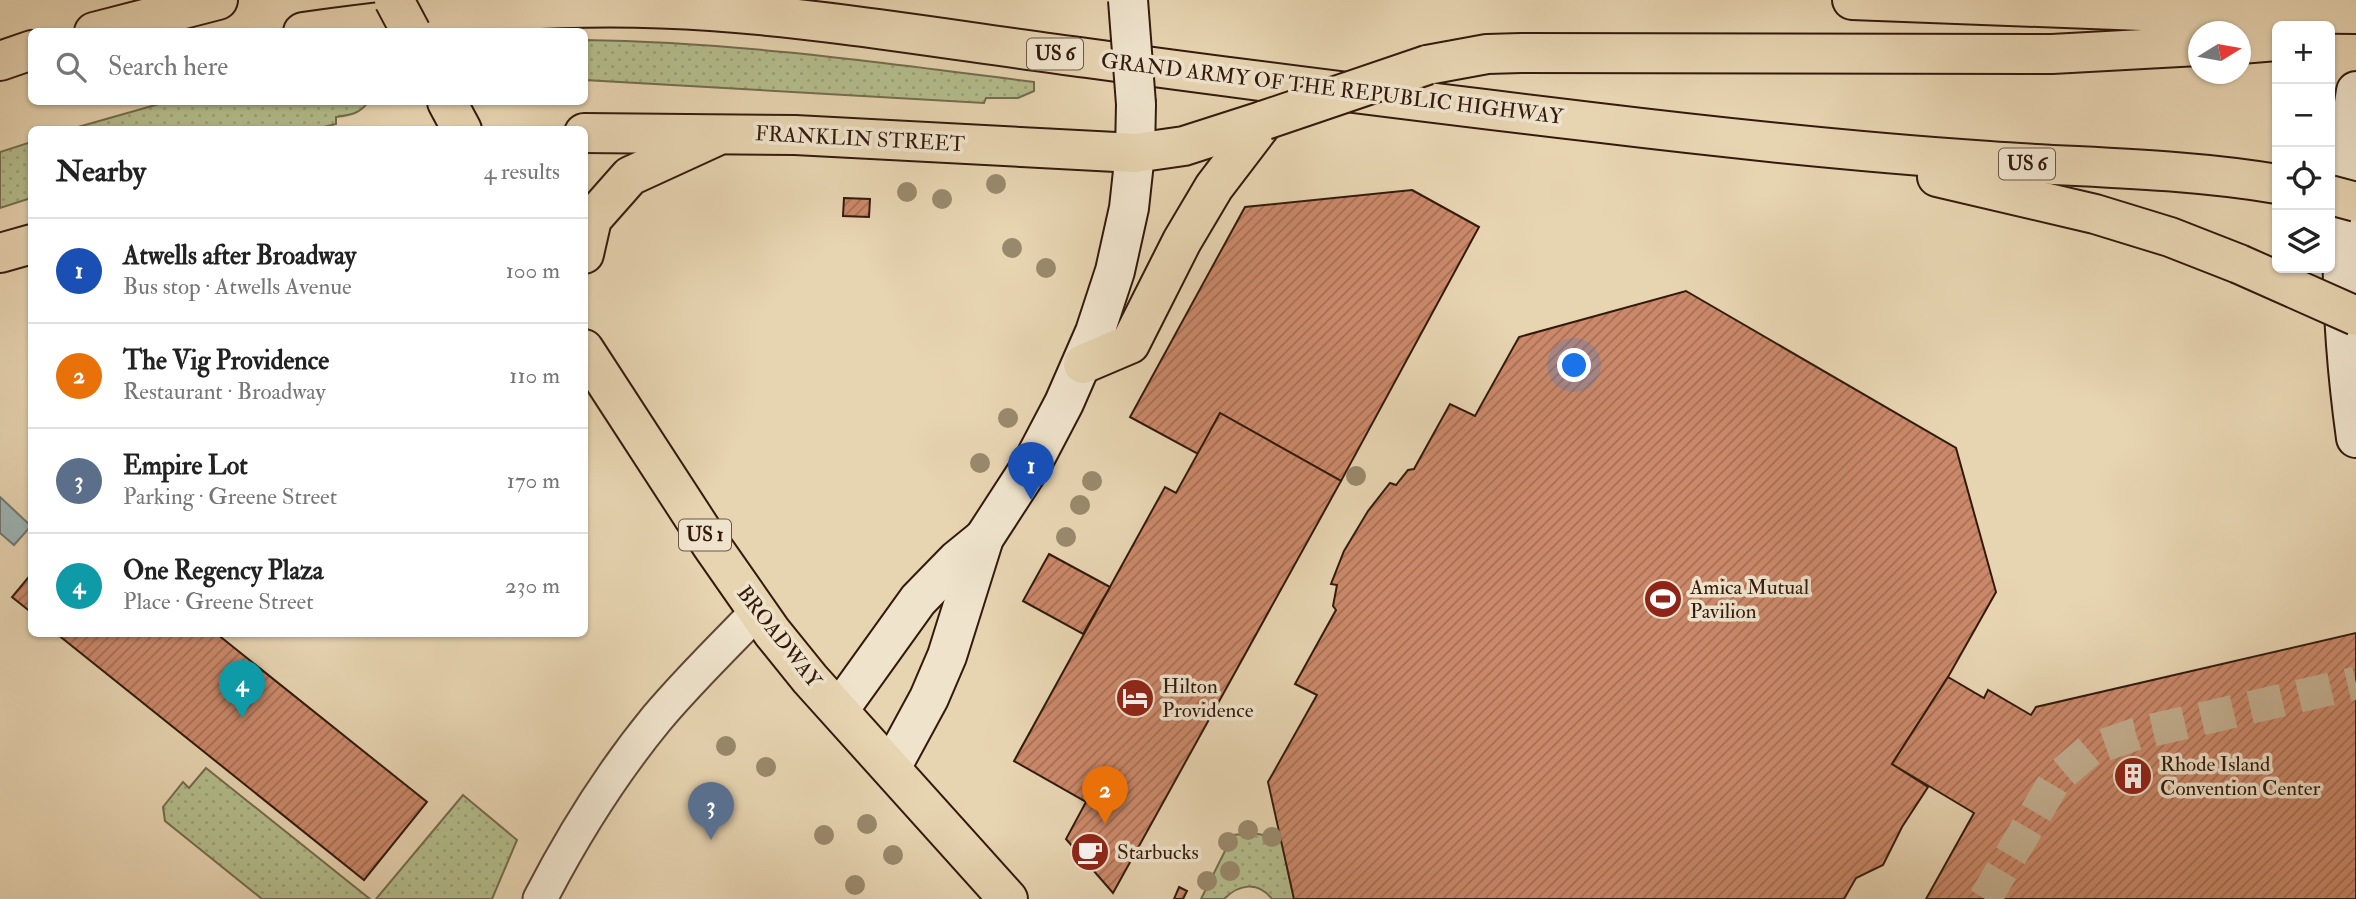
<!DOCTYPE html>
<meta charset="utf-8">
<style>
:root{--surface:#fff;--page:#f6f6f6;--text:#222;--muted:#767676;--line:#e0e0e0;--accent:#2563eb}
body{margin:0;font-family:"IM FELL Double Pica",serif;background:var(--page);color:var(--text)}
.controls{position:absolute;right:21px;top:21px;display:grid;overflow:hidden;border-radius:10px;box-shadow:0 2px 5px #0004}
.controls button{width:63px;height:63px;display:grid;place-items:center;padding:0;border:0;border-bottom:2px solid var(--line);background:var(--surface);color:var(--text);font:35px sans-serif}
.compass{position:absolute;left:2188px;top:21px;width:63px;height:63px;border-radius:50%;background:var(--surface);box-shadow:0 2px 5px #0004;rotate:79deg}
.you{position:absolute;left:1575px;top:366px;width:24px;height:24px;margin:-18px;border:5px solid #fff;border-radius:50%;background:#1a73e8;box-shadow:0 0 0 10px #1a73e833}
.badge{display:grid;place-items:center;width:46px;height:46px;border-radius:50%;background:var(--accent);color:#fff;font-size:23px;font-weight:700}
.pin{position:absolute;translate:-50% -58px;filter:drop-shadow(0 2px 4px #0008)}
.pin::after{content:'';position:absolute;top:37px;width:24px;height:21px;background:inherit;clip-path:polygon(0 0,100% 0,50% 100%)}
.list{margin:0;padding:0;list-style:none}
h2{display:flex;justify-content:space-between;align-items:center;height:91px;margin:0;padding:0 28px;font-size:30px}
h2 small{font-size:23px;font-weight:400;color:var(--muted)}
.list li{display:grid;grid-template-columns:46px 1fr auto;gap:21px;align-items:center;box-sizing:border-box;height:105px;padding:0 28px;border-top:2px solid var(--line)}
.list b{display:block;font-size:26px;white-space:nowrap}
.list p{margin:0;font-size:23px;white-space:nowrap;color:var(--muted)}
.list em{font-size:23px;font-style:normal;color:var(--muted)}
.icon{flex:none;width:38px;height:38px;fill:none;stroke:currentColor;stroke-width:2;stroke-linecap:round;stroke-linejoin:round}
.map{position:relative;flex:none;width:2356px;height:899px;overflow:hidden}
.search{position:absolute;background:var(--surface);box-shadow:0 2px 5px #0004;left:28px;top:28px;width:560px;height:77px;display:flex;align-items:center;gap:18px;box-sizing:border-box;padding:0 24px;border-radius:10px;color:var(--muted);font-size:26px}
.panel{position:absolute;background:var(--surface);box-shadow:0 2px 5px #0004;left:28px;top:126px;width:560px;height:511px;border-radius:10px}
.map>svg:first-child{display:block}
.grass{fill:url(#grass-dots);stroke:#746c4d;stroke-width:2}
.water{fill:#9bb5b6;stroke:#717772;stroke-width:2}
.building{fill:url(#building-hatch);stroke:#331a0d;stroke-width:2}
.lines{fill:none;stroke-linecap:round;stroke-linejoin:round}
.street-tunnel{stroke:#c3af90;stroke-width:33;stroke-dasharray:33 17;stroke-linecap:butt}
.street-casing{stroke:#604836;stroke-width:37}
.secondary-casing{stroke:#331a0d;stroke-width:42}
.primary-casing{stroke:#331a0d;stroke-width:42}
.highway-casing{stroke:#331a0d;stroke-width:42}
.street{stroke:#efe3cc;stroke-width:33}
.secondary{stroke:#efe3cc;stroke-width:38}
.primary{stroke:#e7d4b1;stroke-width:38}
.highway{stroke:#e7d4b1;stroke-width:38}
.secondary-bridge-casing{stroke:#331a0d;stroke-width:42;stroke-linecap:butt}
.primary-bridge-casing{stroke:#331a0d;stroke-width:42;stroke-linecap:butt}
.highway-bridge-casing{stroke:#331a0d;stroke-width:42;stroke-linecap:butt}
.secondary-bridge{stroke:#efe3cc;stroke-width:38}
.primary-bridge{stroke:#e7d4b1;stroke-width:38}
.highway-bridge{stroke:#e7d4b1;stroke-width:38}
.tree{fill:#99896c}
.labels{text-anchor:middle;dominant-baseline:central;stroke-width:7;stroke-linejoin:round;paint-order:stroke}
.shield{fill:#efe3cc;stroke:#6b5646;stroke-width:2}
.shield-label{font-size:19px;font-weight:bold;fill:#331a0d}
.street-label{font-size:21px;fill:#331a0d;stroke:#efe3cc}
.poi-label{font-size:21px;fill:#331a0d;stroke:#efe3cc;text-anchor:start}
</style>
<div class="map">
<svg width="2356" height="899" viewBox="0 0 2356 899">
<defs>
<pattern id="grass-dots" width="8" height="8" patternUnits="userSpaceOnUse" patternTransform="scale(1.75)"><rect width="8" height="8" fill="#b4bd8d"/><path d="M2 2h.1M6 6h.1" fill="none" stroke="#9ba278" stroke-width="1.8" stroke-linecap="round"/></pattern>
<pattern id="building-hatch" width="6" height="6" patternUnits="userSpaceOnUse" patternTransform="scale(1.75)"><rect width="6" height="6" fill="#cb896a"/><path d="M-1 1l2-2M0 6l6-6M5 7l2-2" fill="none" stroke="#a56f56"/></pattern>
</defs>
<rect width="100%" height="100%" fill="#e7d4b1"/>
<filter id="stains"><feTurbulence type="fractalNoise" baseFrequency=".00286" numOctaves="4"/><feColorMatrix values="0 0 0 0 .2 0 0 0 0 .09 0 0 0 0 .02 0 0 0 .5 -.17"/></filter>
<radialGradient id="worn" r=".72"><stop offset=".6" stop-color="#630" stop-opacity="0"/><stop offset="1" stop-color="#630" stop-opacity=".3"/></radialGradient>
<g class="grass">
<path d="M584,40C736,42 884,63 1034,82V91L1018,98H986L984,103L585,80Z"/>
<path d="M166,102H368C360,114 350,115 336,117V124L316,129H71Z"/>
<path d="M31,142V198L0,208V152Z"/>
<path d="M206,768L370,899H262L165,821L163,807L183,782L189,788Z"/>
<path d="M463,795L517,840L492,899H376Z"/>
<path d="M1253,833L1268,836L1282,842L1294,899H1272C1258,881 1239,884 1224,899H1201L1233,835Z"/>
</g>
<path class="water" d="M0,497L31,526L14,545L0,533Z"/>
<g class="building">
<path d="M1412,190L1479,227L1341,481L1220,413L1198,454L1130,417L1245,207Z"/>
<path d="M844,198L870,199L869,217L843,216Z"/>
<path d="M1686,291L1956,448L1996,592L1948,677L1892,764L1928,787L1902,827L1883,865L1856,878L1844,899H1294L1268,782L1317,695L1295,684L1336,610L1333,606L1337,585L1331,584L1344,551L1368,511L1390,483L1396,485L1408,470L1414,469L1450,404L1475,416L1519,337Z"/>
<path d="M1220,413L1341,481L1113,893L1066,839L1086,802L1014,761L1165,487L1176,493Z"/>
<path d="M1049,554L1110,587L1083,634L1023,601Z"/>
<path d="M32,573V613L12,597Z"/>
<path d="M2356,633V899H1926L1974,813L1892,764L1948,677L1984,698L1988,690L2031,715L2036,707Z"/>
<path d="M57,634H217L427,802L364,880Z"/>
<path d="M1179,887L1187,891L1183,899H1174Z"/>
</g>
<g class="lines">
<path class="street-tunnel" d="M1985,899L2056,779L2090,750L2136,734L2356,683"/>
<defs>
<path id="street" d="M540,899C573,835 611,774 657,718C688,681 723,647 757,612"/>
<g id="secondary">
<path d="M2356,91C2336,206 2340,323 2356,438"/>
<path d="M839,710L918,600L957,560L984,538"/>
<path d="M891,768L929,698L947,656L984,538L1032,464L1064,403L1095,332L1115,271L1129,208L1135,153L1136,104"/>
</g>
<g id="primary">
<path d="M447,102L462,130"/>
<path d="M584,133L795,135L1135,153"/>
<path d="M0,253L32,244"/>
<path d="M584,254L592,219L630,176L715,137"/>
<path d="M584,349L712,546L772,632L810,679L1008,899"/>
</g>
<g id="highway">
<path d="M1852,0L2168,12L2356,14"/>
<path d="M94,32L218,0"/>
<path d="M303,32C438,13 575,1 711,11C837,20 962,42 1087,58C1255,81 1424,102 1592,122C1724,138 1856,152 1989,161C2085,168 2182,168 2277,184"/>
<path d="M2240,44L2277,41"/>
<path d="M0,61L32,50"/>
<path d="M1427,65L1487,54L1521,53L2052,54L2198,46"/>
<path d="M1135,153L1184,146L1265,120"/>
<path d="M1937,177L2095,214L2170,237L2239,264"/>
<path d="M1083,364L1130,344L1182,241L1214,187L1265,120"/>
</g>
</defs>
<use href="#street" class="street-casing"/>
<use href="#secondary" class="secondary-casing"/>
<use href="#primary" class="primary-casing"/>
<use href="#highway" class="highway-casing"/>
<use href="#street" class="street"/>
<use href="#secondary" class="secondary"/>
<use href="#primary" class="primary"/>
<use href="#highway" class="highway"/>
<defs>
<path id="secondary-bridge" d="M1128,0L1136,104"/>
<path id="primary-bridge" d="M394,0L411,32"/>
<g id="highway-bridge">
<path d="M1265,120L1427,65"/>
<path d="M2330,195L2356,202"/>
<path d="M2239,264L2356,316"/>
</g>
</defs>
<use href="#secondary-bridge" class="secondary-bridge-casing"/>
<use href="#primary-bridge" class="primary-bridge-casing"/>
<use href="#highway-bridge" class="highway-bridge-casing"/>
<use href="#secondary-bridge" class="secondary-bridge"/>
<use href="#primary-bridge" class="primary-bridge"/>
<use href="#highway-bridge" class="highway-bridge"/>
</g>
<g class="tree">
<circle cx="996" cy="184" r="10"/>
<circle cx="907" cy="192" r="10"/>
<circle cx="942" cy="199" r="10"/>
<circle cx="1012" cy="248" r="10"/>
<circle cx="1046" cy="268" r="10"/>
<circle cx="1008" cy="418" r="10"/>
<circle cx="980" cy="463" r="10"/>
<circle cx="1356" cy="476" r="10"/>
<circle cx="1092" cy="481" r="10"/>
<circle cx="1080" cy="505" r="10"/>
<circle cx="1066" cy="537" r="10"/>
<circle cx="726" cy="746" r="10"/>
<circle cx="766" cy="767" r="10"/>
<circle cx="867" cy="824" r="10"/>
<circle cx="1248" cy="830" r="10"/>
<circle cx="824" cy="835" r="10"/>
<circle cx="1272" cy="837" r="10"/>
<circle cx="1228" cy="842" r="10"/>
<circle cx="893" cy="855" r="10"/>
<circle cx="1230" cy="871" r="10"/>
<circle cx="1207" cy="881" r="10"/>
<circle cx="855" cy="885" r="10"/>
</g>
<defs>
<symbol id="stadium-disc" viewBox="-11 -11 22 22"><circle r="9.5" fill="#8f2418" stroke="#efe3cc"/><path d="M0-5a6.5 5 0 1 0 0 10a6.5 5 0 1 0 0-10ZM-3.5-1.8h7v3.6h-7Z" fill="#fff"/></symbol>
<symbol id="hotel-disc" viewBox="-11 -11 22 22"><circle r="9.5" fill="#8f2418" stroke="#efe3cc"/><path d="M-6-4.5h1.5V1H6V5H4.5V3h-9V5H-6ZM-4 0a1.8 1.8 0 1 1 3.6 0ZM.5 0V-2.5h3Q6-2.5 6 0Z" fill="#fff"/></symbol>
<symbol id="building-disc" viewBox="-11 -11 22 22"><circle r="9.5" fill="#8f2418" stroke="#efe3cc"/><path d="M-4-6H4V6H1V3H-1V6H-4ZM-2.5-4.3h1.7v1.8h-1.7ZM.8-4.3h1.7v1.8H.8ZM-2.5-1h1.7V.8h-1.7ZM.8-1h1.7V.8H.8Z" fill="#fff"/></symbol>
<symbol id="cafe-disc" viewBox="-11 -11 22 22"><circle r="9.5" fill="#8f2418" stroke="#efe3cc"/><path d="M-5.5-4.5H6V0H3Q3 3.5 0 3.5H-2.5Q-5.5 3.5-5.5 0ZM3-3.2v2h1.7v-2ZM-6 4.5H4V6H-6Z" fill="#fff"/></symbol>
</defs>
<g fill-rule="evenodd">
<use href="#stadium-disc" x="1641" y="577" width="44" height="44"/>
<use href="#hotel-disc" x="1113" y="676" width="44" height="44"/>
<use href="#building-disc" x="2111" y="754" width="44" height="44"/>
<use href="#cafe-disc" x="1068" y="830" width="44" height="44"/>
</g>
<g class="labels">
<g class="shield">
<rect x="1027" y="38.5" width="56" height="31" rx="5"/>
<rect x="1999" y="148.5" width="56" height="31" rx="5"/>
<rect x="679" y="519.5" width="52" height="31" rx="5"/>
</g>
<g class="shield-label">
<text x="1055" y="54">US 6</text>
<text x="2027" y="164">US 6</text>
<text x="705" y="535">US 1</text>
</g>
<g class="street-label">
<text transform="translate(1332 89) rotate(7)">GRAND ARMY OF THE REPUBLIC HIGHWAY</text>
<text transform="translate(860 139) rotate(3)">FRANKLIN STREET</text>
<text transform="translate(779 637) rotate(52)">BROADWAY</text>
</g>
<g class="poi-label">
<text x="1690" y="587">Amica Mutual<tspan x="1690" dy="24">Pavilion</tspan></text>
<text x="1162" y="686">Hilton<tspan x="1162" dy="24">Providence</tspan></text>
<text x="2160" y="764">Rhode Island<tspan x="2160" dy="24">Convention Center</tspan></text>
<text x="1117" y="852">Starbucks</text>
</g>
</g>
<rect width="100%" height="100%" filter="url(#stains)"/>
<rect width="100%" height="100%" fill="url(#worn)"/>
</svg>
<div class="controls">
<button>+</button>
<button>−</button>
<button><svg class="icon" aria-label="locate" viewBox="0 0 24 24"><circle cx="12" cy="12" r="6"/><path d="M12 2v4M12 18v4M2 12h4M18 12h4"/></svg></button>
<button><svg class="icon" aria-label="layers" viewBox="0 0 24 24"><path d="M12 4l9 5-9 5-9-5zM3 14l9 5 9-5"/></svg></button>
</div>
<svg class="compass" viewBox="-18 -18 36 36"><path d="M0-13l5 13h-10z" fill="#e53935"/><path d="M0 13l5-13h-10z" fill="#767676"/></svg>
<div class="you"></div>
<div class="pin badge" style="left:1031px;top:500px;background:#1a4fb4">1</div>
<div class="pin badge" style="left:1105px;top:824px;background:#e8710a">2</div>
<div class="pin badge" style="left:711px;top:840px;background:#5c6f8a">3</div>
<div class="pin badge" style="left:242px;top:718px;background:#0f9aa8">4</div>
<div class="search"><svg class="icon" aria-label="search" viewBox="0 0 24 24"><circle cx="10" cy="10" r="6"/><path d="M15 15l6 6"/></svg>Search here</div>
<section class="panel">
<h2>Nearby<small>4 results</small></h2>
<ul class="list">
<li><span class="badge" style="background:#1a4fb4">1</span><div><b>Atwells after Broadway</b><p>Bus stop · Atwells Avenue</p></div><em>100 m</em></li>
<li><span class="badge" style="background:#e8710a">2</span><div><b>The Vig Providence</b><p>Restaurant · Broadway</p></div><em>110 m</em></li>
<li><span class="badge" style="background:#5c6f8a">3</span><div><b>Empire Lot</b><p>Parking · Greene Street</p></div><em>170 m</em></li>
<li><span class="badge" style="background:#0f9aa8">4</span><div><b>One Regency Plaza</b><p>Place · Greene Street</p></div><em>230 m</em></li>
</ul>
</section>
</div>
